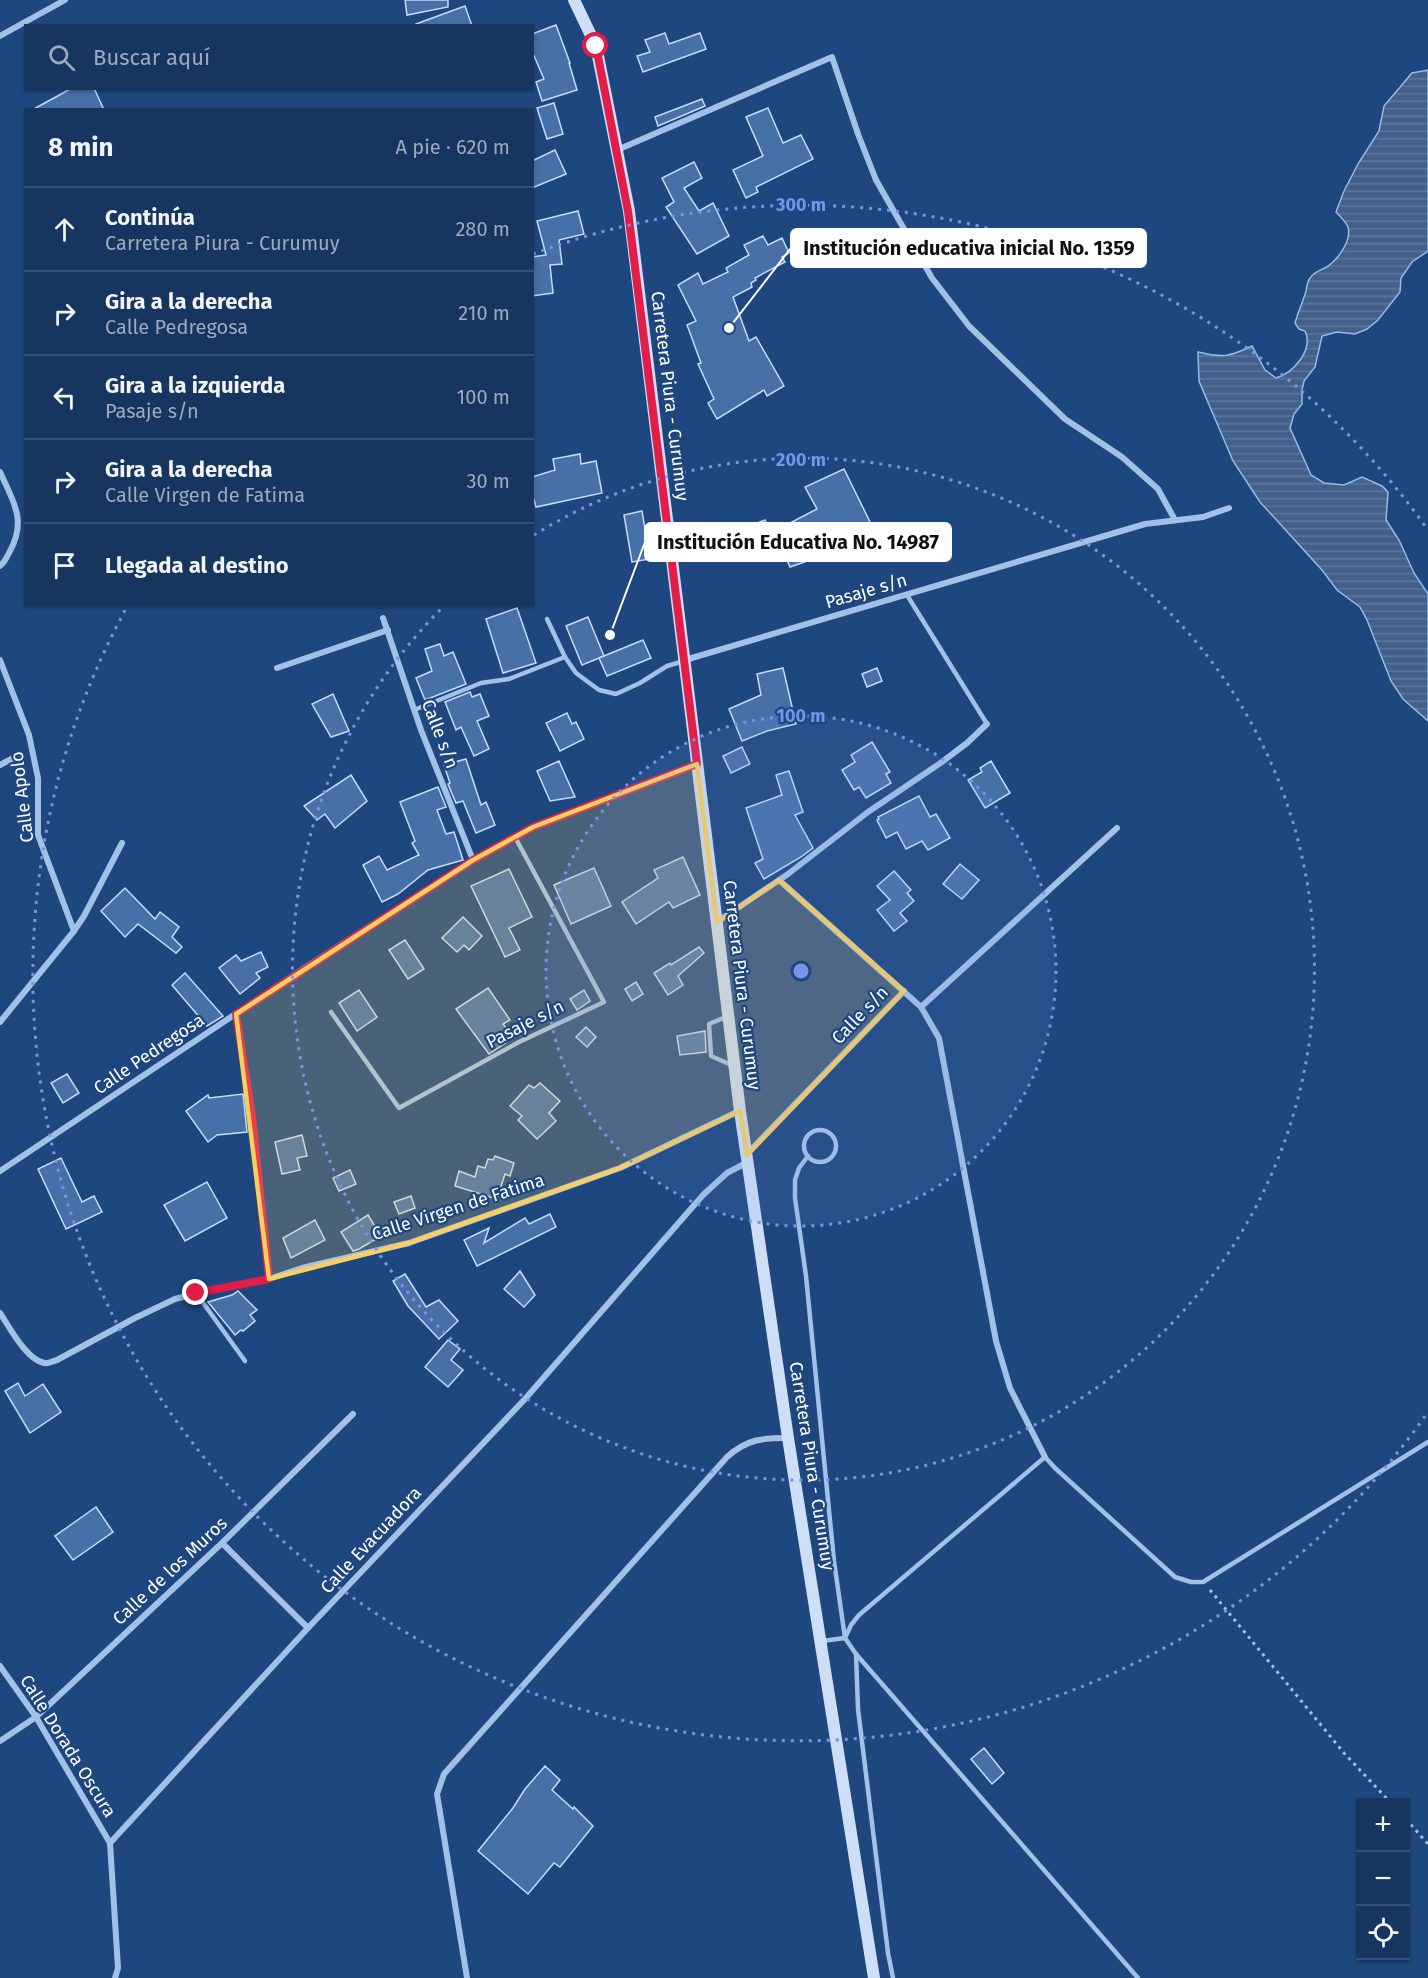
<!DOCTYPE html>
<html lang="es">
<meta charset="utf-8">
<style>
:root{--surface:#16355f;--page:#234068;--text:#f1f3f6;--muted:#9eabbd;--line:#355074}
body{margin:0;font-family:"Fira Sans",sans-serif;background:var(--page);color:var(--text)}
.controls{position:absolute;right:18px;bottom:18px;display:grid;overflow:hidden;border-radius:0px;box-shadow:0 2px 4px #0004}
.controls button{width:54px;height:54px;display:grid;place-items:center;padding:0;border:0;border-bottom:2px solid var(--line);background:var(--surface);color:var(--text);font:30px sans-serif}
.stop{position:absolute;width:18px;height:18px;margin:-14px;border:4px solid #e11d48;border-radius:50%;background:#fff}
.stop.end{background:#e11d48;border-color:#fff;box-shadow:0 2px 6px #0008}
.list{margin:0;padding:0;list-style:none}
h2{display:flex;justify-content:space-between;align-items:center;height:78px;margin:0;padding:0 24px;font-size:26px}
h2 small{font-size:20px;font-weight:400;color:var(--muted)}
.list li{display:grid;grid-template-columns:39px 1fr auto;gap:18px;align-items:center;box-sizing:border-box;height:84px;padding:0 24px;border-top:2px solid var(--line)}
.list b{display:block;font-size:22px;white-space:nowrap}
.list p{margin:0;font-size:20px;white-space:nowrap;color:var(--muted)}
.list em{font-size:20px;font-style:normal;color:var(--muted)}
.icon{flex:none;width:33px;height:33px;fill:none;stroke:currentColor;stroke-width:2;stroke-linecap:round;stroke-linejoin:round}
.map{position:relative;flex:none;width:1428px;height:1978px;overflow:hidden}
.search{position:absolute;background:var(--surface);box-shadow:0 2px 4px #0004;left:24px;top:24px;width:510px;height:66px;display:flex;align-items:center;gap:15px;box-sizing:border-box;padding:0 21px;border-radius:0px;color:var(--muted);font-size:22px}
.panel{position:absolute;background:var(--surface);box-shadow:0 2px 4px #0004;left:24px;top:108px;width:510px;height:498px;border-radius:0px}
.map>svg:first-child{display:block}
.water{fill:url(#water-rules);stroke:#96bbea;stroke-width:1.5}
.building{fill:#4770a9;stroke:#c6dbf6;stroke-width:1.5}
.lines{fill:none;stroke-linecap:round;stroke-linejoin:round}
.path{stroke:#a2c1e8;stroke-width:3;stroke-dasharray:3 4.5;stroke-linecap:butt}
.service{stroke:#a2c1e8;stroke-width:4.5}
.minor{stroke:#a2c1e8;stroke-width:6}
.secondary{stroke:#cddef6;stroke-width:12}
.route{stroke:#e11d48;stroke-width:8}
.marked{fill:#f7cf62;fill-opacity:0.2;stroke:#f7cf62;stroke-width:4.5;stroke-linejoin:round}
.ring{fill:none;stroke:#7795e8;stroke-width:3;stroke-dasharray:3 6}
.labels{text-anchor:middle;dominant-baseline:central;stroke-width:4.5;stroke-linejoin:round;paint-order:stroke}
.street-label{font-size:18px;fill:#fff;stroke:#1e477f}
.centre{fill:#7795e8;stroke:#1e477f;stroke-width:3}
.ring-label{font-size:18px;text-anchor:middle;font-weight:bold;fill:#7795e8;stroke:#1e477f;stroke-width:4.5;stroke-linejoin:round;paint-order:stroke}
.leader{fill:none;stroke:#fff;stroke-width:2}
.callout-dot{fill:#fff;stroke:#1e477f;stroke-width:2}
.callout{fill:#fff;stroke:#fff;stroke-width:2}
.callout-label{font-size:20px;text-anchor:middle;font-weight:bold;fill:#111}
</style>
<div class="map">
<svg width="1428" height="1978" viewBox="0 0 1428 1978">
<defs>
<pattern id="water-rules" width="6" height="5" patternUnits="userSpaceOnUse" patternTransform="scale(1.5)"><rect width="6" height="5" fill="#42608a"/><path d="M0 2.5h6" fill="none" stroke="#5e789c"/></pattern>
</defs>
<rect width="100%" height="100%" fill="#1e477f"/>
<path class="water" d="M1428,70V251L1412,262L1401,278L1400,292L1378,320L1367,329L1355,334L1337,332L1322,336L1315,367L1304,381L1302,390V404L1294,414L1290,428L1311,475L1324,483L1344,485L1362,477L1382,486L1388,492L1386,520L1399,540L1414,573L1428,594V721L1403,699L1391,681L1367,620L1360,607L1337,590L1322,570L1260,502L1233,461L1199,381L1198,352C1223,358 1229,357 1252,346L1265,370L1276,378C1293,373 1314,350 1305,331L1299,329L1295,323C1298,312 1303,302 1306,291C1307,286 1307,282 1310,278C1315,271 1319,271 1325,268C1337,261 1352,241 1348,227C1346,222 1340,216 1336,212L1344,191L1358,164L1379,131L1384,106L1412,73Z"/>
<g class="building">
<path d="M405,0H448V7L407,15Z"/>
<path d="M465,6L472,26H417L416,24Z"/>
<path d="M556,25L570,63H569L577,90L542,101L536,82L544,79L532,51V34Z"/>
<path d="M665,33L669,44L700,33L706,49L643,72L637,56L650,52L645,40Z"/>
<path d="M72,88H94L104,110H32Z"/>
<path d="M702,99L705,106L658,126L655,117Z"/>
<path d="M554,103L563,134L547,139L537,108Z"/>
<path d="M768,108L783,143L801,135L813,159L756,187L758,192L746,198L733,170L763,156L746,117Z"/>
<path d="M555,150L566,174L532,188V161Z"/>
<path d="M694,162L702,178L684,188L699,211L713,203L729,236L697,254L666,207L674,202L662,178Z"/>
<path d="M578,211L584,234L559,240L562,264L550,265L553,293L532,296V257L546,255L537,221Z"/>
<path d="M763,236L768,245L782,238L789,253L782,257L785,262L755,278L756,280L751,283L752,287L733,297L749,341L756,337L784,386L767,396L764,390L717,419L708,403L714,399L698,364L701,363L687,325L696,321L678,285L698,273L703,284L728,272L726,268L749,255L744,245Z"/>
<path d="M580,454L581,464L596,461L602,493L536,507L532,493V477L555,470L553,459Z"/>
<path d="M844,469L873,528L813,559L790,567L783,551L764,559L750,526L765,520L771,533L817,509L805,487Z"/>
<path d="M642,511L650,559L632,562L624,515Z"/>
<path d="M517,608L536,663L503,673L486,619Z"/>
<path d="M588,617L604,656L582,665L566,626Z"/>
<path d="M643,640L651,658L607,676L599,658Z"/>
<path d="M440,644L444,656L453,652L466,684L425,700L416,678L432,671L425,649Z"/>
<path d="M783,668L796,724L767,731L742,741L729,709L761,695L757,674Z"/>
<path d="M877,668L882,681L867,687L862,674Z"/>
<path d="M470,692L472,697L480,694L489,716L477,721L489,749L474,756L461,727L456,730L445,702Z"/>
<path d="M333,694L349,731L331,737L312,704Z"/>
<path d="M567,713L572,724L576,722L584,739L560,751L546,723Z"/>
<path d="M872,742L890,772L886,774L891,783L866,798L859,787L854,790L842,770L855,762L851,755Z"/>
<path d="M742,747L750,764L731,773L723,756Z"/>
<path d="M466,759L481,805L486,802L495,825L476,833L463,801L456,803L448,784L450,783L444,765Z"/>
<path d="M559,761L575,797L550,801L537,771Z"/>
<path d="M991,761L1010,793L985,808L968,780L982,772L980,768Z"/>
<path d="M789,771L803,812L795,815L813,848L801,857L764,879L755,863L763,859L746,808L782,795L776,775Z"/>
<path d="M351,775L367,801L335,828L325,814L317,820L304,806Z"/>
<path d="M438,787L446,807L437,810L446,834L454,832L463,860L428,870L398,894L382,902L363,865L379,856L387,870L419,855L412,843L415,841L400,802Z"/>
<path d="M919,796L930,817L936,814L950,838L928,850L922,841L906,849L897,832L886,838L877,820L879,819L878,817Z"/>
<path d="M683,857L700,895L673,908L669,902L636,924L622,902L658,878L654,870Z"/>
<path d="M960,864L979,880L962,899L943,884Z"/>
<path d="M594,868L611,906L571,924L554,885Z"/>
<path d="M509,869L532,917L509,928L520,950L505,957L471,886Z"/>
<path d="M894,871L911,890L907,893L914,901L900,913L907,921L894,931L877,910L890,900L877,886Z"/>
<path d="M125,888L155,919L160,912L179,927L172,937L182,947L176,953L138,924L125,937L101,911Z"/>
<path d="M463,917L482,936L469,950L464,945L457,952L442,938Z"/>
<path d="M405,940L424,969L408,979L389,950Z"/>
<path d="M699,947L704,953L678,976L683,985L668,995L654,973L670,963L671,965Z"/>
<path d="M261,952L268,967L256,973L260,978L240,994L219,968L236,955L241,961Z"/>
<path d="M185,973L223,1016L207,1026L172,985Z"/>
<path d="M636,982L643,994L632,1001L625,989Z"/>
<path d="M488,988L510,1020L503,1024L509,1032L503,1036L507,1042L489,1054L456,1009Z"/>
<path d="M359,990L377,1017L357,1031L339,1003Z"/>
<path d="M584,990L590,1001L577,1010L570,999Z"/>
<path d="M586,1027L596,1037L587,1047L576,1037Z"/>
<path d="M705,1031L706,1052L680,1055L677,1036Z"/>
<path d="M67,1074L79,1093L63,1103L51,1083Z"/>
<path d="M540,1083L560,1101L549,1113L556,1121L537,1139L518,1120L522,1116L510,1106L529,1085L534,1088Z"/>
<path d="M243,1094L247,1132L217,1135L208,1142L186,1111L208,1095L209,1098Z"/>
<path d="M302,1135L307,1156L297,1158L300,1170L282,1174L275,1142Z"/>
<path d="M495,1156L514,1163L510,1176L505,1174L497,1199L455,1186L459,1171L475,1177L478,1166L485,1168L488,1159L493,1160Z"/>
<path d="M61,1158L82,1202L94,1196L102,1212L66,1229L38,1169Z"/>
<path d="M350,1170L356,1184L339,1191L333,1178Z"/>
<path d="M207,1182L227,1218L185,1241L164,1205Z"/>
<path d="M411,1196L415,1208L399,1214L394,1202Z"/>
<path d="M550,1214L556,1227L477,1266L464,1240L489,1228L484,1243L525,1218L529,1224Z"/>
<path d="M368,1215L381,1236L359,1249L353,1251L341,1232Z"/>
<path d="M315,1220L325,1240L291,1258L283,1238Z"/>
<path d="M520,1271L535,1295L524,1307L504,1289Z"/>
<path d="M405,1274L426,1307L439,1300L458,1321L439,1339L408,1306L393,1281Z"/>
<path d="M238,1291L257,1310L250,1315L255,1321L243,1331L241,1330L235,1335L208,1302L232,1295Z"/>
<path d="M448,1340L460,1349L451,1360L463,1370L448,1387L425,1367Z"/>
<path d="M18,1383L25,1396L43,1384L61,1412L30,1433L5,1391Z"/>
<path d="M96,1507L113,1532L73,1560L55,1536Z"/>
<path d="M984,1748L1004,1773L992,1784L971,1759Z"/>
<path d="M545,1766L560,1780L552,1790L573,1809L574,1807L593,1826L560,1867L554,1863L528,1894L478,1851L513,1808L525,1789Z"/>
</g>
<g class="lines">
<g class="path">
<path d="M1210,1590L1344,1753L1390,1802"/>
<path d="M1406,1819L1428,1844"/>
</g>
<g class="service">
<path d="M907,595L987,724"/>
<path d="M547,619L565,657L576,673L599,690L616,694L640,683L667,666L684,661"/>
<path d="M414,710L481,683L509,679L565,657"/>
<path d="M331,1012L399,1108L519,1042L604,1002L515,837"/>
<path d="M726,1017L709,1024L711,1056L734,1066"/>
<circle cx="820" cy="1146" r="16"/>
<path d="M808,1156L799,1168L795,1180V1198L806,1276L834,1561L845,1638L856,1654L1138,1978"/>
<path d="M196,1293L245,1361"/>
<path d="M822,1641L845,1638L851,1625L859,1615L1045,1457L1055,1468L1175,1577L1191,1582H1203L1428,1442"/>
<path d="M856,1654L858,1709L888,1953L893,1978"/>
</g>
<g class="minor">
<path d="M0,36L65,0"/>
<path d="M617,150L832,57L858,134L876,180L932,278L969,326L1065,419L1122,457L1158,489L1175,520"/>
<path d="M0,472C13,501 27,520 10,551C7,557 5,562 0,566"/>
<path d="M383,618L421,730L473,860"/>
<path d="M0,660L29,735L38,778V835L74,931L0,1022"/>
<path d="M685,660L1145,524L1203,517L1229,508"/>
<path d="M277,668L388,630"/>
<path d="M0,765L17,756"/>
<path d="M779,880L921,1007L939,1038L996,1341L1010,1388L1045,1457"/>
<path d="M717,922L788,874L868,812L942,762L967,743L987,724"/>
<path d="M74,931L84,916L122,843"/>
<path d="M921,1007L1117,828"/>
<path d="M236,1014L252,1116L269,1279"/>
<path d="M747,1154L904,991"/>
<path d="M0,1171L306,967L473,860L533,827L697,764"/>
<path d="M0,1313C10,1328 26,1359 44,1363C48,1364 53,1361 57,1360L135,1318L175,1299L202,1292L269,1279L302,1268L409,1243L620,1168L739,1111"/>
<path d="M222,1543L308,1628"/>
<path d="M0,1666L36,1717L110,1843"/>
<path d="M0,1741L36,1717L222,1543L353,1414"/>
<path d="M115,1978L118,1968L110,1843L308,1628L525,1399L703,1195L727,1173L748,1162"/>
<path d="M467,1978L437,1794L444,1774L727,1457C747,1439 762,1438 788,1438"/>
</g>
<path class="secondary" d="M574,0L596,46L629,211L740,1111L788,1438L874,1978"/>
</g>
<g class="lines">
<path class="route" d="M196,1293L269,1279L252,1116L236,1014L473,860L533,827L697,764L628,211L596,46"/>
</g>
<path class="marked" d="M697,764L717,922L779,880L904,991L747,1155L740,1111L620,1168L409,1243L269,1279L236,1014L473,860L533,827Z"/>
<circle cx="801" cy="971" r="255" fill="#7795e8" fill-opacity=".12"/>
<g class="ring">
<circle cx="801" cy="971" r="255"/>
<path d="M534 535A511 511 0 1 1 443 607"/>
<path d="M1425 1416A766 766 0 0 1 128 605M533 254A766 766 0 0 1 1425 526"/>
</g>
<g class="labels">
<g class="street-label">
<text transform="translate(670 396) rotate(83)">Carretera Piura - Curumuy</text>
<text transform="translate(866 591) rotate(-16)">Pasaje s/n</text>
<text transform="translate(440 734) rotate(69)">Calle s/n</text>
<text transform="translate(22 797) rotate(-97)">Calle Apolo</text>
<text transform="translate(742 985) rotate(83)">Carretera Piura - Curumuy</text>
<text transform="translate(860 1015) rotate(-46)">Calle s/n</text>
<text transform="translate(525 1024) rotate(-27)">Pasaje s/n</text>
<text transform="translate(149 1054) rotate(-34)">Calle Pedregosa</text>
<text transform="translate(458 1207) rotate(-18)">Calle Virgen de Fatima</text>
<text transform="translate(812 1466) rotate(81)">Carretera Piura - Curumuy</text>
<text transform="translate(371 1540) rotate(-47)">Calle Evacuadora</text>
<text transform="translate(170 1571) rotate(-43)">Calle de los Muros</text>
<text transform="translate(68 1746) rotate(58)">Calle Dorada Oscura</text>
</g>
</g>
<circle cx="801" cy="971" r="9" class="centre"/>
<g class="ring-label">
<text x="801" y="211">300 m</text>
<text x="801" y="466">200 m</text>
<text x="801" y="722">100 m</text>
</g>
<path class="leader" d="M729 328L791 248M610 635L645 542"/>
<g class="callout-dot">
<circle cx="729" cy="328" r="6"/>
<circle cx="610" cy="635" r="6"/>
</g>
<g class="callout">
<rect x="791" y="229" width="355" height="38" rx="6"/>
<rect x="645" y="523" width="306" height="38" rx="6"/>
</g>
<g class="callout-label">
<text x="969" y="255">Institución educativa inicial No. 1359</text>
<text x="798" y="549">Institución Educativa No. 14987</text>
</g>
</svg>
<div class="controls">
<button>+</button>
<button>−</button>
<button><svg class="icon" aria-label="locate" viewBox="0 0 24 24"><circle cx="12" cy="12" r="6"/><path d="M12 2v4M12 18v4M2 12h4M18 12h4"/></svg></button>
</div>
<div class="stop" style="left:596px;top:46px"></div>
<div class="stop end" style="left:196px;top:1293px"></div>
<div class="search"><svg class="icon" aria-label="search" viewBox="0 0 24 24"><circle cx="10" cy="10" r="6"/><path d="M15 15l6 6"/></svg>Buscar aquí</div>
<section class="panel">
<h2>8 min<small>A pie · 620 m</small></h2>
<ul class="list">
<li><svg class="icon" aria-label="ahead" viewBox="0 0 24 24"><path d="M12 20V5M6 11l6-6 6 6"/></svg><div><b>Continúa</b><p>Carretera Piura - Curumuy</p></div><em>280 m</em></li>
<li><svg class="icon" aria-label="right" viewBox="0 0 24 24"><path d="M7 20v-9h11M14 6l5 5-5 5"/></svg><div><b>Gira a la derecha</b><p>Calle Pedregosa</p></div><em>210 m</em></li>
<li><svg class="icon" aria-label="left" viewBox="0 0 24 24"><path d="M17 20v-9H6M10 6l-5 5 5 5"/></svg><div><b>Gira a la izquierda</b><p>Pasaje s/n</p></div><em>100 m</em></li>
<li><svg class="icon" aria-label="right" viewBox="0 0 24 24"><path d="M7 20v-9h11M14 6l5 5-5 5"/></svg><div><b>Gira a la derecha</b><p>Calle Virgen de Fatima</p></div><em>30 m</em></li>
<li><svg class="icon" aria-label="arrive" viewBox="0 0 24 24"><path d="M6 21V4h12l-3 4 3 4H6"/></svg><div><b>Llegada al destino</b></div></li>
</ul>
</section>
</div>
